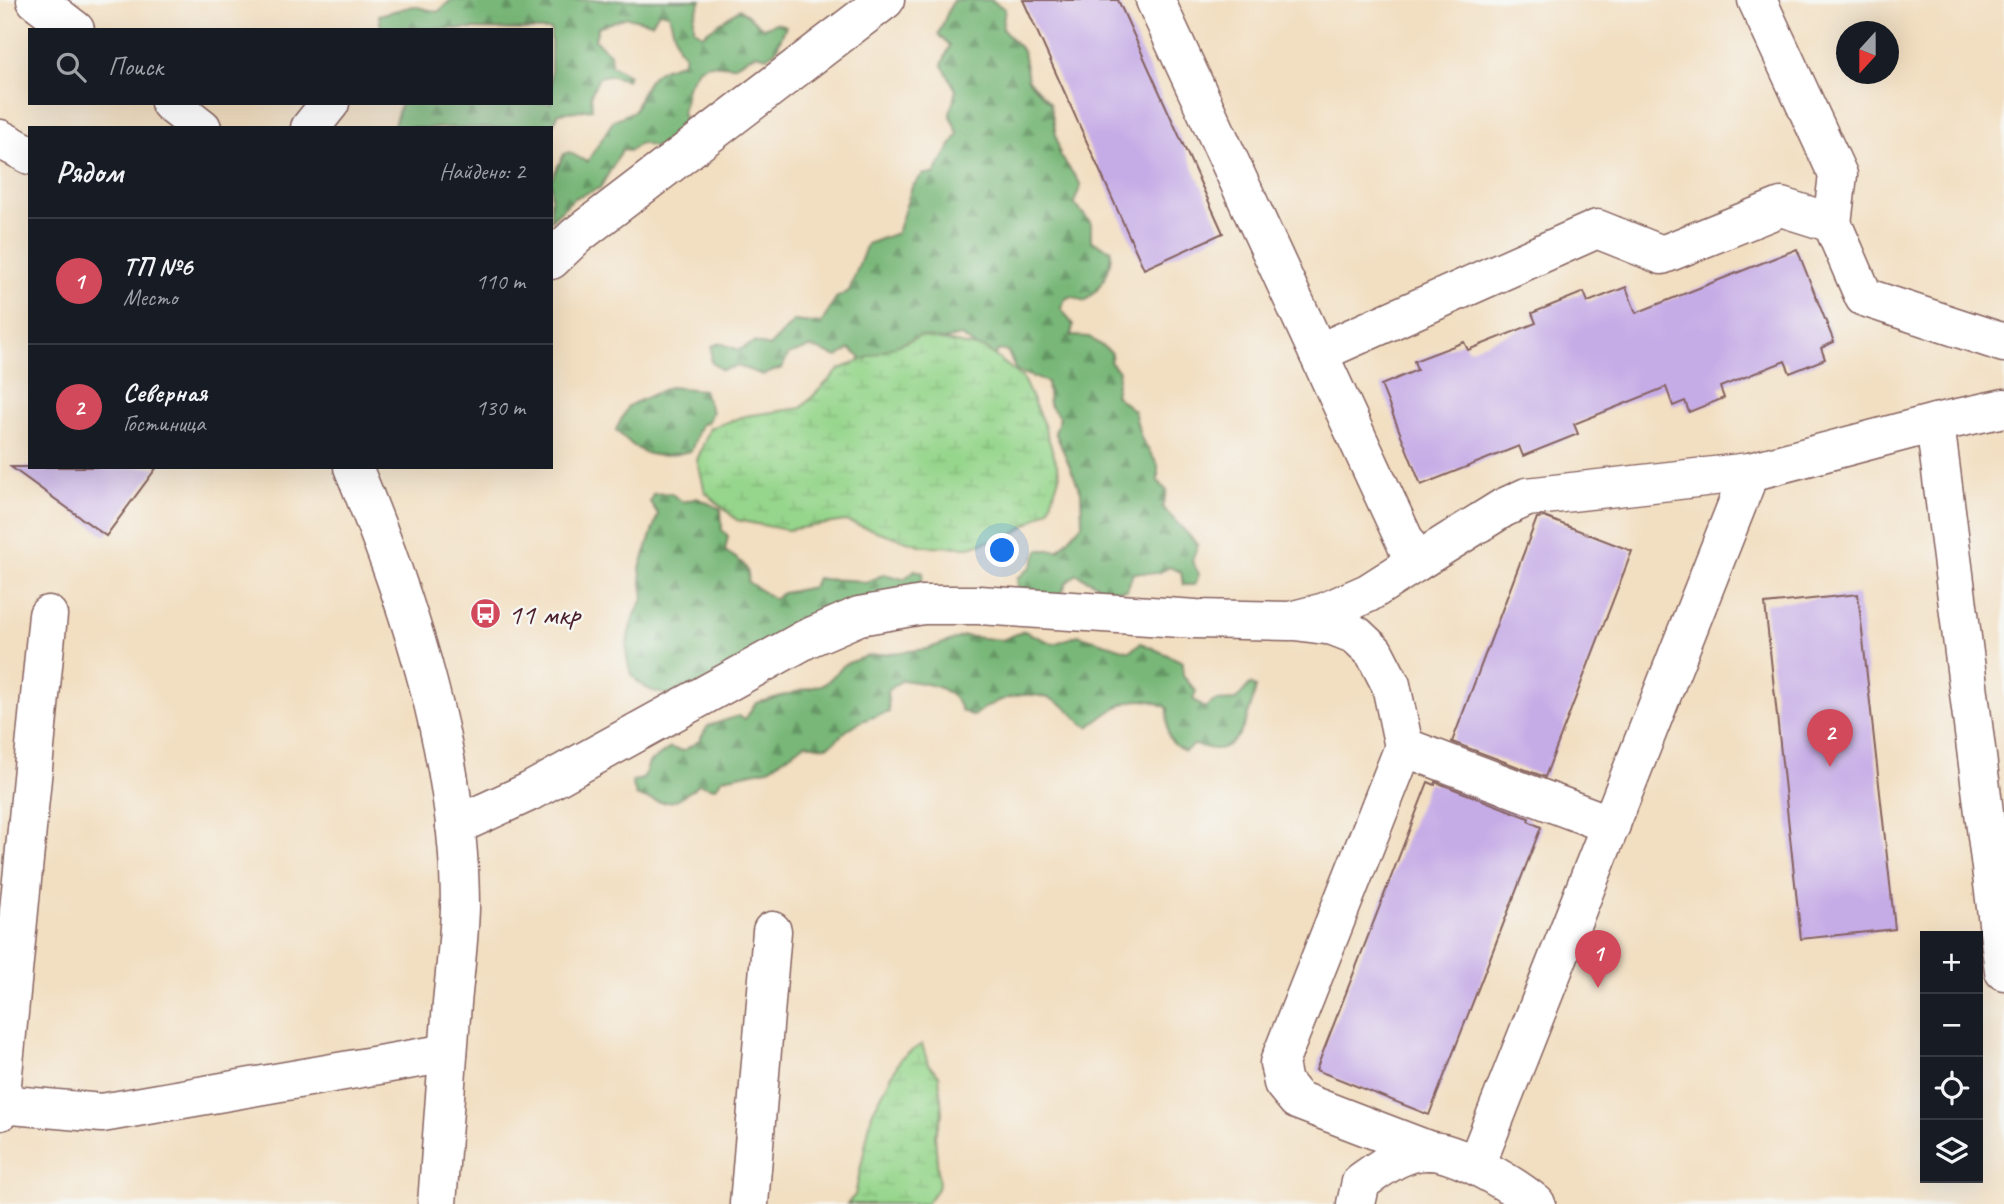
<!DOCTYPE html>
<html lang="ru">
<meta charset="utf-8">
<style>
:root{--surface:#171b24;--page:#242831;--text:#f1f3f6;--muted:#9ea1a6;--line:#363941;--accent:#d1495b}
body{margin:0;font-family:Caveat,sans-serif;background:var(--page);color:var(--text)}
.controls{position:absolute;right:21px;bottom:21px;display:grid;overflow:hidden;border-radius:0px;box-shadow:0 7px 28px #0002}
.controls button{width:63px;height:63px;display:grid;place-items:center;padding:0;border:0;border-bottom:2px solid var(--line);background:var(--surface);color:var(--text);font:35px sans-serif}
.compass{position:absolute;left:1836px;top:21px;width:63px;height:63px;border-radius:50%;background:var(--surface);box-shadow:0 7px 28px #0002;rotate:201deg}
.you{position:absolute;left:1003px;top:551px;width:24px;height:24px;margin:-18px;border:5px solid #fff;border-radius:50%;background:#1a73e8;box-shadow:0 0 0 10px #1a73e833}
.badge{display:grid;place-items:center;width:46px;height:46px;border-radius:50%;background:var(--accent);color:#fff;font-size:23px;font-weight:700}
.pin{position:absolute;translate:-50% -58px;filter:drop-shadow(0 2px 4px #0008)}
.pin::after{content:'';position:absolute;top:37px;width:24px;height:21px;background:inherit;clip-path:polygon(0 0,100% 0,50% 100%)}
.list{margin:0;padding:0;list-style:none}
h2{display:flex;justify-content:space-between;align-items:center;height:91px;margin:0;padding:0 28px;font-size:30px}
h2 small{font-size:23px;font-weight:400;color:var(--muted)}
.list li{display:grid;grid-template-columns:46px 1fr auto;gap:21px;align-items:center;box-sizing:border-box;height:126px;padding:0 28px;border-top:2px solid var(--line)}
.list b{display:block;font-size:26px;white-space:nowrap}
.list p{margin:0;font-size:23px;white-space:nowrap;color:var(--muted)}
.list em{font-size:23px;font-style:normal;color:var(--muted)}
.icon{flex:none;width:38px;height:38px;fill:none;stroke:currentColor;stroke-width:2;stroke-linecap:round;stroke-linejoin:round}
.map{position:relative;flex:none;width:2004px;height:1204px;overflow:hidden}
.search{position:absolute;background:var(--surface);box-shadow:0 7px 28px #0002;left:28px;top:28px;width:525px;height:77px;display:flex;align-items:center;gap:18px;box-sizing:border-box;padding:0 24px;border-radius:0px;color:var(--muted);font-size:26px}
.panel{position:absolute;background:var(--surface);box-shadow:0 7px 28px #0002;left:28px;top:126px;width:525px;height:343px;border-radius:0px}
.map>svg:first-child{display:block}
.forest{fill:url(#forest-firs);stroke:#616b52;stroke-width:2}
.wetland{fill:url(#wetland-marsh);stroke:#707a5c;stroke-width:2}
.building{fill:#c6ace6}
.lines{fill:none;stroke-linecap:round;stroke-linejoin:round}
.minor-casing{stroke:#85625f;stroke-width:41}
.minor{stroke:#fff;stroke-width:38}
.labels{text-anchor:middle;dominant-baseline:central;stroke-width:5;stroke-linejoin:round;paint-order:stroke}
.poi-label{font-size:30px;fill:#4a1f2b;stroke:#f6f6f2;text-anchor:start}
</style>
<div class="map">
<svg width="2004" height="1204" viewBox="0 0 2004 1204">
<defs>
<pattern id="forest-firs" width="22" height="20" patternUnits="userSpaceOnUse" patternTransform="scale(1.75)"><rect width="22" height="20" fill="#78b778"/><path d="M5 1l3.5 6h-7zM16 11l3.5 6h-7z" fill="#649463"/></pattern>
<pattern id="wetland-marsh" width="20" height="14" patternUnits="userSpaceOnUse" patternTransform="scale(1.75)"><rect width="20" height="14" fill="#96d68c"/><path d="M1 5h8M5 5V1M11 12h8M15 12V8" fill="none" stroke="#83b779"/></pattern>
</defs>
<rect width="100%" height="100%" fill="#f6f6f2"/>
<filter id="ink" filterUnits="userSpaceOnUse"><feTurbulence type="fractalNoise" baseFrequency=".0143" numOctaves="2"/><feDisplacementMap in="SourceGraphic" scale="14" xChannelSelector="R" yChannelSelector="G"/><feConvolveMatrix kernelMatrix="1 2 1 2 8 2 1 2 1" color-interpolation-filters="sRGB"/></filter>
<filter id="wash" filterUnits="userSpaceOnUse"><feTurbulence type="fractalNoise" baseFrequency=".00686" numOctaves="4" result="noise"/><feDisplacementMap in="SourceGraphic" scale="28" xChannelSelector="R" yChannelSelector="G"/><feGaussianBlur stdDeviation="1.57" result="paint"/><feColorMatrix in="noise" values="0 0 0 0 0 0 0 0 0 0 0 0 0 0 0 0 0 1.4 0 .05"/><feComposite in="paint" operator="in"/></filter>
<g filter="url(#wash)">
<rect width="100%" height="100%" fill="#f2dec0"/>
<g class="forest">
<path d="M451,0H701L694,17V29L702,35L740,9L763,28L776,23L786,26L776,50L767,57L756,54L733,66L708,64L698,69L687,87L682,115L691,125L659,149L641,143L629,151L622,150L600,188L574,198L551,220V180L564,154L569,152L587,162L614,120L634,111C647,82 648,70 682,63L685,55L678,47L669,14L659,12L652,23L627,17L598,27L595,40L610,54L611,65L629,75L627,80L608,75L599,77L591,94L592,109L559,113L551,128H393L401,103H551V30L381,28L379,15L413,6L438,12Z"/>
<path d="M953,0H991L1005,9L1002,29L1023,51L1028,80L1050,103L1060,155L1081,185L1074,203L1091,223V241L1111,250C1111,272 1102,288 1085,301L1072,296L1065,299L1061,308L1073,325L1071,336L1089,337L1112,353L1110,362L1119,371L1115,395L1134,411L1141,438L1158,465V481L1167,491L1162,507L1198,545L1192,561L1199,574L1195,585H1183L1181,572L1169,567L1158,573H1133L1127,590H1106L1077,574L1066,583L1058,604L1019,597L1017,579L1032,566L1038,550H1059L1082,524L1081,492L1055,432L1060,418L1049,404L1047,382L1016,371L1008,352L999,350L988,363L973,360L974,345L961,336L922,345L860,369V357L850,349L837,357L811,347L788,355L782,368L763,375L738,366L722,370L711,362L712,346L720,343L739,350L755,342L769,347L794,321L821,324L836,298L849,291L867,244L897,233L912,187L923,174H934L958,134L950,114L956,90L942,65L950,45L938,35Z"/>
<path d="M669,387L703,390L712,412L707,423L701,424L691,451C653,460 643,457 616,430L628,406Z"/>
<path d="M670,493L683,502L697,498L721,509L722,530L728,536L725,551C737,559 751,565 748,582L774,599L783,593L813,587L817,578C835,582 850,577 866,583L884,574L904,579L915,570L923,573L921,585L906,588L888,608L671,695C614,689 620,637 644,598L640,568L658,514L650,502L653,494Z"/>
<path d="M1024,631L1054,644L1078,635L1130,651L1141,643L1183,662V676L1196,691L1193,699L1204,708L1215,701L1236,700L1250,684L1256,687C1251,707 1243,748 1216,749C1209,749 1201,746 1194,745L1185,751C1164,743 1167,727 1168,708C1135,689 1115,707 1089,727C1076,722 1075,713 1064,706C1034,686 1001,695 973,716L962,711C951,684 927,684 902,680L887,691L889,712C878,716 862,719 853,726C832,739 836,753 806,743L768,769L723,778L715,788L699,784C673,805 668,807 636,795L632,781L643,779L649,763L670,748L683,751L699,741L708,726L738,716L745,719L756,703L825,684L845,664L867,656L927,649L964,636L1002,640Z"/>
</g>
<g class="wetland">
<path d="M920,336L986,349L1022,377L1044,425L1060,474L1049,509L1014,534L969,547L923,546L845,521L787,530L737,520L705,492L697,460L710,428L745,416L801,408L840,369Z"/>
<path d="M922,1044L928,1064L939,1075L942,1114L935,1135L939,1186L926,1204H847L855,1195L872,1113L901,1058Z"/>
</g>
<g id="blocks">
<g class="building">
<path d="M1023,0H1118L1223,233L1144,269Z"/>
<path d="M1797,249L1834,342L1821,348L1825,359L1790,373L1785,361L1720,387L1724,398L1689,412L1685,401L1673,406L1666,387L1574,424L1578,434L1523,456L1519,446L1421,485L1381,385L1417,370L1414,361L1464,342L1468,350L1536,323L1532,313L1584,292L1588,302L1626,287L1636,313Z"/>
<path d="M11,467H157L106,536Z"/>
<path d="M1544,517L1632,551L1545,777L1452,742L1537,518Z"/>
<path d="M1858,594L1895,929L1801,939L1765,604Z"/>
<path d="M1428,782L1435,785L1436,782L1529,818L1528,821L1541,827L1429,1115L1316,1070Z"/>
</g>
</g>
</g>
<g filter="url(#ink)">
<use href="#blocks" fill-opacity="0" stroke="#85625f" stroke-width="2"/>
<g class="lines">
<defs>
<g id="minor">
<path d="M36,0L75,30"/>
<path d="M1757,0L1838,175L1832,223"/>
<path d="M170,103L202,128"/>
<path d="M310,128L330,103"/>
<path d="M0,139L30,155"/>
<path d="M551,260L576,236L885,0"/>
<path d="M1318,353L1597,229L1662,255L1781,207L1832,223L1864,297L2004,343"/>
<path d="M1935,423L2004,971"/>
<path d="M353,467C410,605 460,757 460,908C459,939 455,972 452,1003C447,1070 442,1137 437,1204"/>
<path d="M1415,563L1503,508L1527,497L1750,472"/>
<path d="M1295,621L1333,626L1356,635L1374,652L1391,685L1404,747L1279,1063L1283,1083L1297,1100L1430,1151"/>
<path d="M1404,747L1611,825"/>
<path d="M455,826L529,792L806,639L859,616L923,605H979L1196,619L1290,621L1325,612L1368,593L1415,563L1155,0"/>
<path d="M0,1104L48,615"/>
<path d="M0,1111L1,1104L102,1113L448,1053"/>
<path d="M1476,1165L1750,472L1935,423L2004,408"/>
<path d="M749,1204L772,931"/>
<path d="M1356,1204L1361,1182C1381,1168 1403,1150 1429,1151C1457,1151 1515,1186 1536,1204"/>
</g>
</defs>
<use href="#minor" class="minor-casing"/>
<use href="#minor" class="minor"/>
</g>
</g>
<defs>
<symbol id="bus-disc" viewBox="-11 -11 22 22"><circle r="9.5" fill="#d1495b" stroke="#f6f6f2"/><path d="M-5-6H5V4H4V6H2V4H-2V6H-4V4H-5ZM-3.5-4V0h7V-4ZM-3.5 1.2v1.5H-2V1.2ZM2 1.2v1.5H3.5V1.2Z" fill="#fff"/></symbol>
</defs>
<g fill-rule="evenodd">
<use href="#bus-disc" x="468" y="596" width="35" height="35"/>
</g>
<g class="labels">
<g class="poi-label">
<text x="508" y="614">11 мкр</text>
</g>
</g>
</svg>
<div class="controls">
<button>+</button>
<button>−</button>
<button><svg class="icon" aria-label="locate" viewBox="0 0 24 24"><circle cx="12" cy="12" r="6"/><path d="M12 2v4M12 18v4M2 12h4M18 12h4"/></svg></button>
<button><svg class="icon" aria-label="layers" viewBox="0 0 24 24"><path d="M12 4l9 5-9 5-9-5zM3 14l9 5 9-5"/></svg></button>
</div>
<svg class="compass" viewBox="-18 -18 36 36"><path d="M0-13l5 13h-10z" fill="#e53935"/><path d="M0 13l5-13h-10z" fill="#9ea1a6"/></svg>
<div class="you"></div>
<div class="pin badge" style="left:1598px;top:988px">1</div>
<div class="pin badge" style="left:1830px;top:767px">2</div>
<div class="search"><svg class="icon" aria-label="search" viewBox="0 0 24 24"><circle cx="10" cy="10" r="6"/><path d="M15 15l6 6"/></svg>Поиск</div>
<section class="panel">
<h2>Рядом<small>Найдено: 2</small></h2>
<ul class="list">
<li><span class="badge">1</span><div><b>ТП №6</b><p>Место</p></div><em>110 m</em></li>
<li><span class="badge">2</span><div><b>Северная</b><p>Гостиница</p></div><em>130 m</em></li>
</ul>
</section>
</div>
